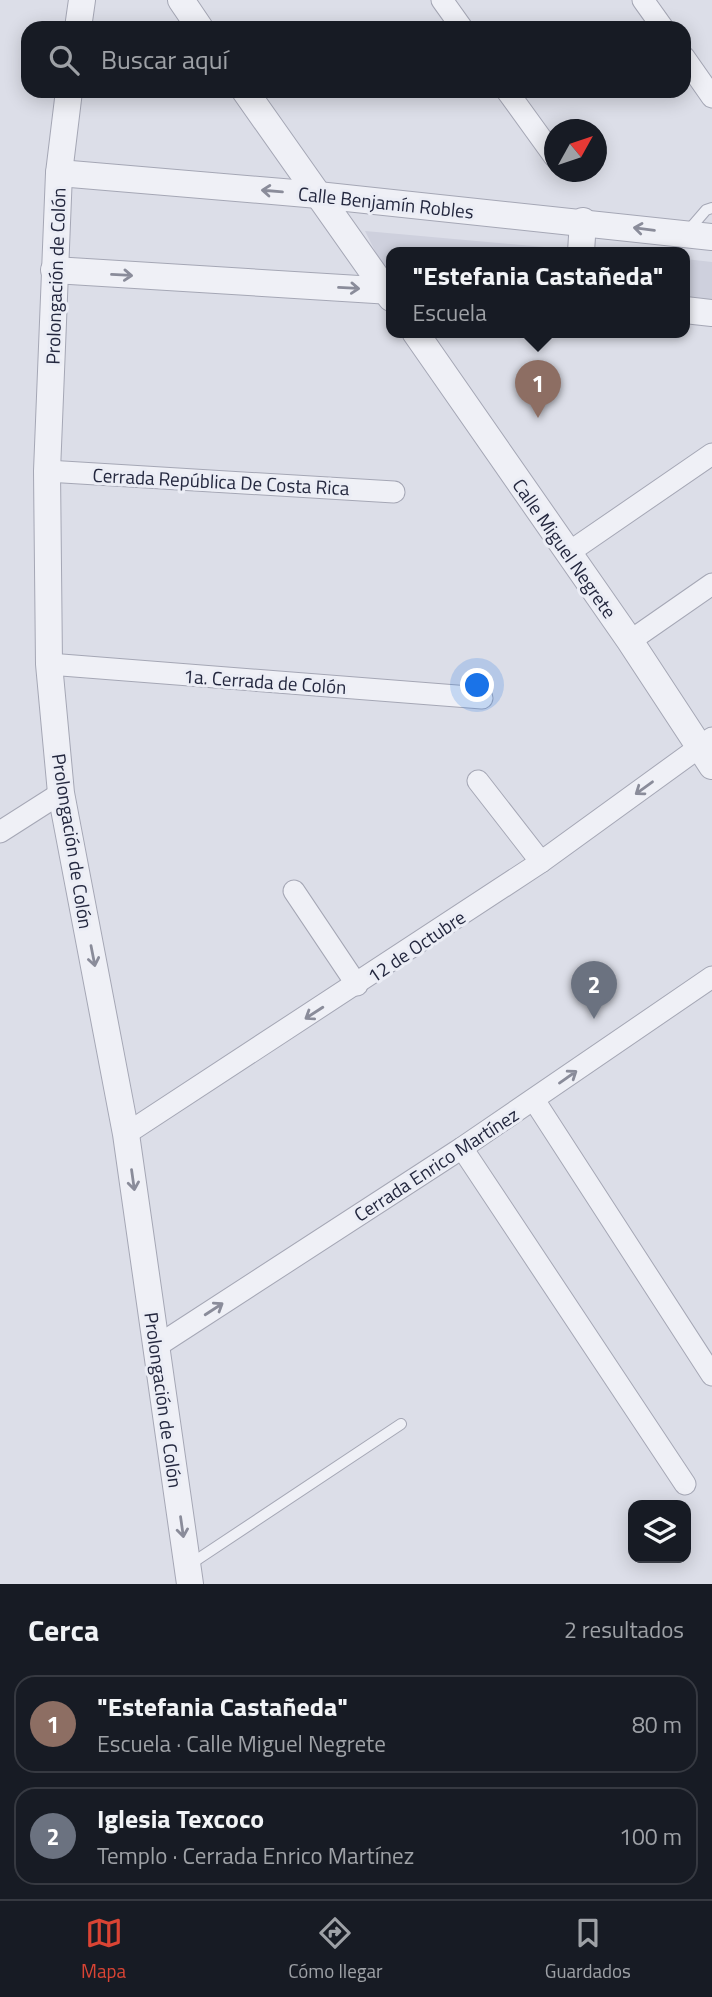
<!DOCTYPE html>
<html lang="es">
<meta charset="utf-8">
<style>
:root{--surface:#171b24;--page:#20242c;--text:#f1f3f6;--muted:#9ea1a6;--line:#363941;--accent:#da4434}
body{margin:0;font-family:"Titillium Web",sans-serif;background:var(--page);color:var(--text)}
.controls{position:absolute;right:21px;bottom:21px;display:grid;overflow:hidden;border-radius:14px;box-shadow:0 4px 18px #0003}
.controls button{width:63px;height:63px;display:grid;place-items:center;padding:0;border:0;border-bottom:2px solid var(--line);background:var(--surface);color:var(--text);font:35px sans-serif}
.compass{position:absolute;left:544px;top:119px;width:63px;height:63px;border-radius:50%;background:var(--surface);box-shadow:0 4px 18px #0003;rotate:50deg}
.you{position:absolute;left:478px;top:686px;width:24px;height:24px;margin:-18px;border:5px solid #fff;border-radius:50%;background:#1a73e8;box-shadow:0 0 0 10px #1a73e833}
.badge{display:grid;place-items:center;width:46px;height:46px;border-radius:50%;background:var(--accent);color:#fff;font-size:23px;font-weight:700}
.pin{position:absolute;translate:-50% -58px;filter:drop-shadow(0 2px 4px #0008)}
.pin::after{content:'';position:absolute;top:37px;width:24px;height:21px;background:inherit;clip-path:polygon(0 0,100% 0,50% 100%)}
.popup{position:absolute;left:386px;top:247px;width:304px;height:91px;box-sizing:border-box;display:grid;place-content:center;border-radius:14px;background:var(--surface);filter:drop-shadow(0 2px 5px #0005);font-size:23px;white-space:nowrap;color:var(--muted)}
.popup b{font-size:26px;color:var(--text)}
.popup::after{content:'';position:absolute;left:50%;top:100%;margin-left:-14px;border:14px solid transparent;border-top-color:var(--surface)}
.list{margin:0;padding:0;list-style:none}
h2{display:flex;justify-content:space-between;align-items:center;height:91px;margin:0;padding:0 28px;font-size:30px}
h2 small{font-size:23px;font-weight:400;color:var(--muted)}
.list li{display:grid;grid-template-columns:46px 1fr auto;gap:21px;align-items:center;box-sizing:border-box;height:98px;margin:0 14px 14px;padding:0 14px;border:2px solid var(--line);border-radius:21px}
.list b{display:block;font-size:26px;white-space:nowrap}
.list p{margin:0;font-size:23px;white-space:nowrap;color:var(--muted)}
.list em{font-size:23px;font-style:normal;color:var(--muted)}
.icon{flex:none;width:38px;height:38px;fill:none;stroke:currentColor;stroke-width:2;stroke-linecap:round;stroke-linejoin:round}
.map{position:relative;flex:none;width:712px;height:1584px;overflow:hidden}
.search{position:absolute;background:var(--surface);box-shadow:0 4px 18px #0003;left:21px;right:21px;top:21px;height:77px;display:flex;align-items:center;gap:18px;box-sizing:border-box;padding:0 24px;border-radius:21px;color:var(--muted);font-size:26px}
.sheet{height:315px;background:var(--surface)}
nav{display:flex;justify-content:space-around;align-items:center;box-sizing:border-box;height:98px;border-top:2px solid var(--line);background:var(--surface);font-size:19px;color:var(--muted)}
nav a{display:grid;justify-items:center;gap:4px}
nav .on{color:var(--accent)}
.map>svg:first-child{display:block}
.built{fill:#ced0dd}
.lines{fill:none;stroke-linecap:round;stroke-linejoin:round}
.service-casing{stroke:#a5a7b5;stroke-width:12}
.minor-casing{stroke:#a5a7b5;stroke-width:23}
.tertiary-casing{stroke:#a5a7b5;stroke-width:28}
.service{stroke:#eff0f6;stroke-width:10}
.minor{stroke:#eff0f6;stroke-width:21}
.tertiary{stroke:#eff0f6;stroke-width:26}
.oneway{stroke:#8a8c9a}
.labels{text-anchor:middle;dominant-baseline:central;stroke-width:6;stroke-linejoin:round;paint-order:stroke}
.street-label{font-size:19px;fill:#24283f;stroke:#ebedf5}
</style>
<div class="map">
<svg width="712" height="1584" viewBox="0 0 712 1584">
<rect width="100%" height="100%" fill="#dcdee8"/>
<g class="built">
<path d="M365,231L600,252H391L389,279Z"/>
<path d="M685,259L712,262V305L685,303Z"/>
</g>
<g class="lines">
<defs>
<g id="service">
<path d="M687,232L706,210L712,208"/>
<path d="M189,1565L401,1424"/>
</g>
<g id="minor">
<path d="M442,0L462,28"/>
<path d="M643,0L663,28"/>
<path d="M684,57L712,97"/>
<path d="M507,91L554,156"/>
<path d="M47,471L394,492"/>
<path d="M568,553L712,454"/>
<path d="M630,641L712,584"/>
<path d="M49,664L482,698"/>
<path d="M478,781L541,862"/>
<path d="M0,832L61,793"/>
<path d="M294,891L357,985"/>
<path d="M534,1100L712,1375"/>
<path d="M126,1134L541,862L712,738"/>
<path d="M462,1148L685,1484"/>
<path d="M157,1346L462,1148L712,977"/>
</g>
<g id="tertiary">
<path d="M181,0L200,28"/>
<path d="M78,28L82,0"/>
<path d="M69,91L59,173L47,471L49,664L61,793L126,1134L190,1584"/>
<path d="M245,91L391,298"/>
<path d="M59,173L318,195L712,237"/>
<path d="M581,252L583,221"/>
<path d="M54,270L391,291"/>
<path d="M685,310L712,313"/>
<path d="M415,332L630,641L712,766"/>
</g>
</defs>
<use href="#service" class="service-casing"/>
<use href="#minor" class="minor-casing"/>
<use href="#tertiary" class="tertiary-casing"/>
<use href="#service" class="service"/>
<use href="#minor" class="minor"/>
<use href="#tertiary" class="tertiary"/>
</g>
<defs><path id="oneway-shaft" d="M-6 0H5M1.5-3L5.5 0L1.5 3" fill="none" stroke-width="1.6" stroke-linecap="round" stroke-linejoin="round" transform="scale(1.75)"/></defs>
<g class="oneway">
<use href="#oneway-shaft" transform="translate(272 191) rotate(-175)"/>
<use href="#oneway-shaft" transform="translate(644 229) rotate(-173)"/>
<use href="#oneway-shaft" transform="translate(122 275) rotate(3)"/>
<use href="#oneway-shaft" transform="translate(349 288) rotate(3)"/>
<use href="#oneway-shaft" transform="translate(644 788) rotate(144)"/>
<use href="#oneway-shaft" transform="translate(93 956) rotate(79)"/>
<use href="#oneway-shaft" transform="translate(314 1013) rotate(147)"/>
<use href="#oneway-shaft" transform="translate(568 1077) rotate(-35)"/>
<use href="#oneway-shaft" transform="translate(133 1180) rotate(82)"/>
<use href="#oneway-shaft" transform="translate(214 1309) rotate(-33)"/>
<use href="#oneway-shaft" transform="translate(182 1527) rotate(82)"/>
</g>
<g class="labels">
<g class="street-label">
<text transform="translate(386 202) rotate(6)">Calle Benjamín Robles</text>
<text transform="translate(55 276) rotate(-88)">Prolongación de Colón</text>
<text transform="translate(221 481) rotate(3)">Cerrada República De Costa Rica</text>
<text transform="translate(565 548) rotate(55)">Calle Miguel Negrete</text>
<text transform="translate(265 681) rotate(4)">1a. Cerrada de Colón</text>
<text transform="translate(73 841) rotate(81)">Prolongación de Colón</text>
<text transform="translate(416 946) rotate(-34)">12 de Octubre</text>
<text transform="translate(436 1164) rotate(-33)">Cerrada Enrico Martínez</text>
<text transform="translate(164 1400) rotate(82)">Prolongación de Colón</text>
</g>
</g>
</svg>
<div class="controls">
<button><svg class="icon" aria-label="layers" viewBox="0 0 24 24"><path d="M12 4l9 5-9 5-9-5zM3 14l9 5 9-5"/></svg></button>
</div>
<svg class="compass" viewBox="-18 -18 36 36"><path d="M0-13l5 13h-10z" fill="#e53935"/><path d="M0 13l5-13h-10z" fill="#9ea1a6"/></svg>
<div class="you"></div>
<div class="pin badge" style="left:538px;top:418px;background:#8d6e63">1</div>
<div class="popup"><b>&quot;Estefania Castañeda&quot;</b>Escuela</div>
<div class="pin badge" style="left:594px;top:1019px;background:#6b7280">2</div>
<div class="search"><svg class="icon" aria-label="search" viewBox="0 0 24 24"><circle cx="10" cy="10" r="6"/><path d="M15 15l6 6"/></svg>Buscar aquí</div>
</div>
<section class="sheet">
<h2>Cerca<small>2 resultados</small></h2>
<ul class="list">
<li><span class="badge" style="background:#8d6e63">1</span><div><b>&quot;Estefania Castañeda&quot;</b><p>Escuela · Calle Miguel Negrete</p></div><em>80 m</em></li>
<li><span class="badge" style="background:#6b7280">2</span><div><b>Iglesia Texcoco</b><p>Templo · Cerrada Enrico Martínez</p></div><em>100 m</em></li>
</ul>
</section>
<nav>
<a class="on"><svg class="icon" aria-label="map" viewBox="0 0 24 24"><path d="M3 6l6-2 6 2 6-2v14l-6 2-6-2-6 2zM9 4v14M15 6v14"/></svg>Mapa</a>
<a><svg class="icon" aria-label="directions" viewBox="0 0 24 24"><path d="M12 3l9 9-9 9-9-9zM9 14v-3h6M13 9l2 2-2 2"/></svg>Cómo llegar</a>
<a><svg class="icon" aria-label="saved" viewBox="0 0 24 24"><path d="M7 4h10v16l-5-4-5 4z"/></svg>Guardados</a>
</nav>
